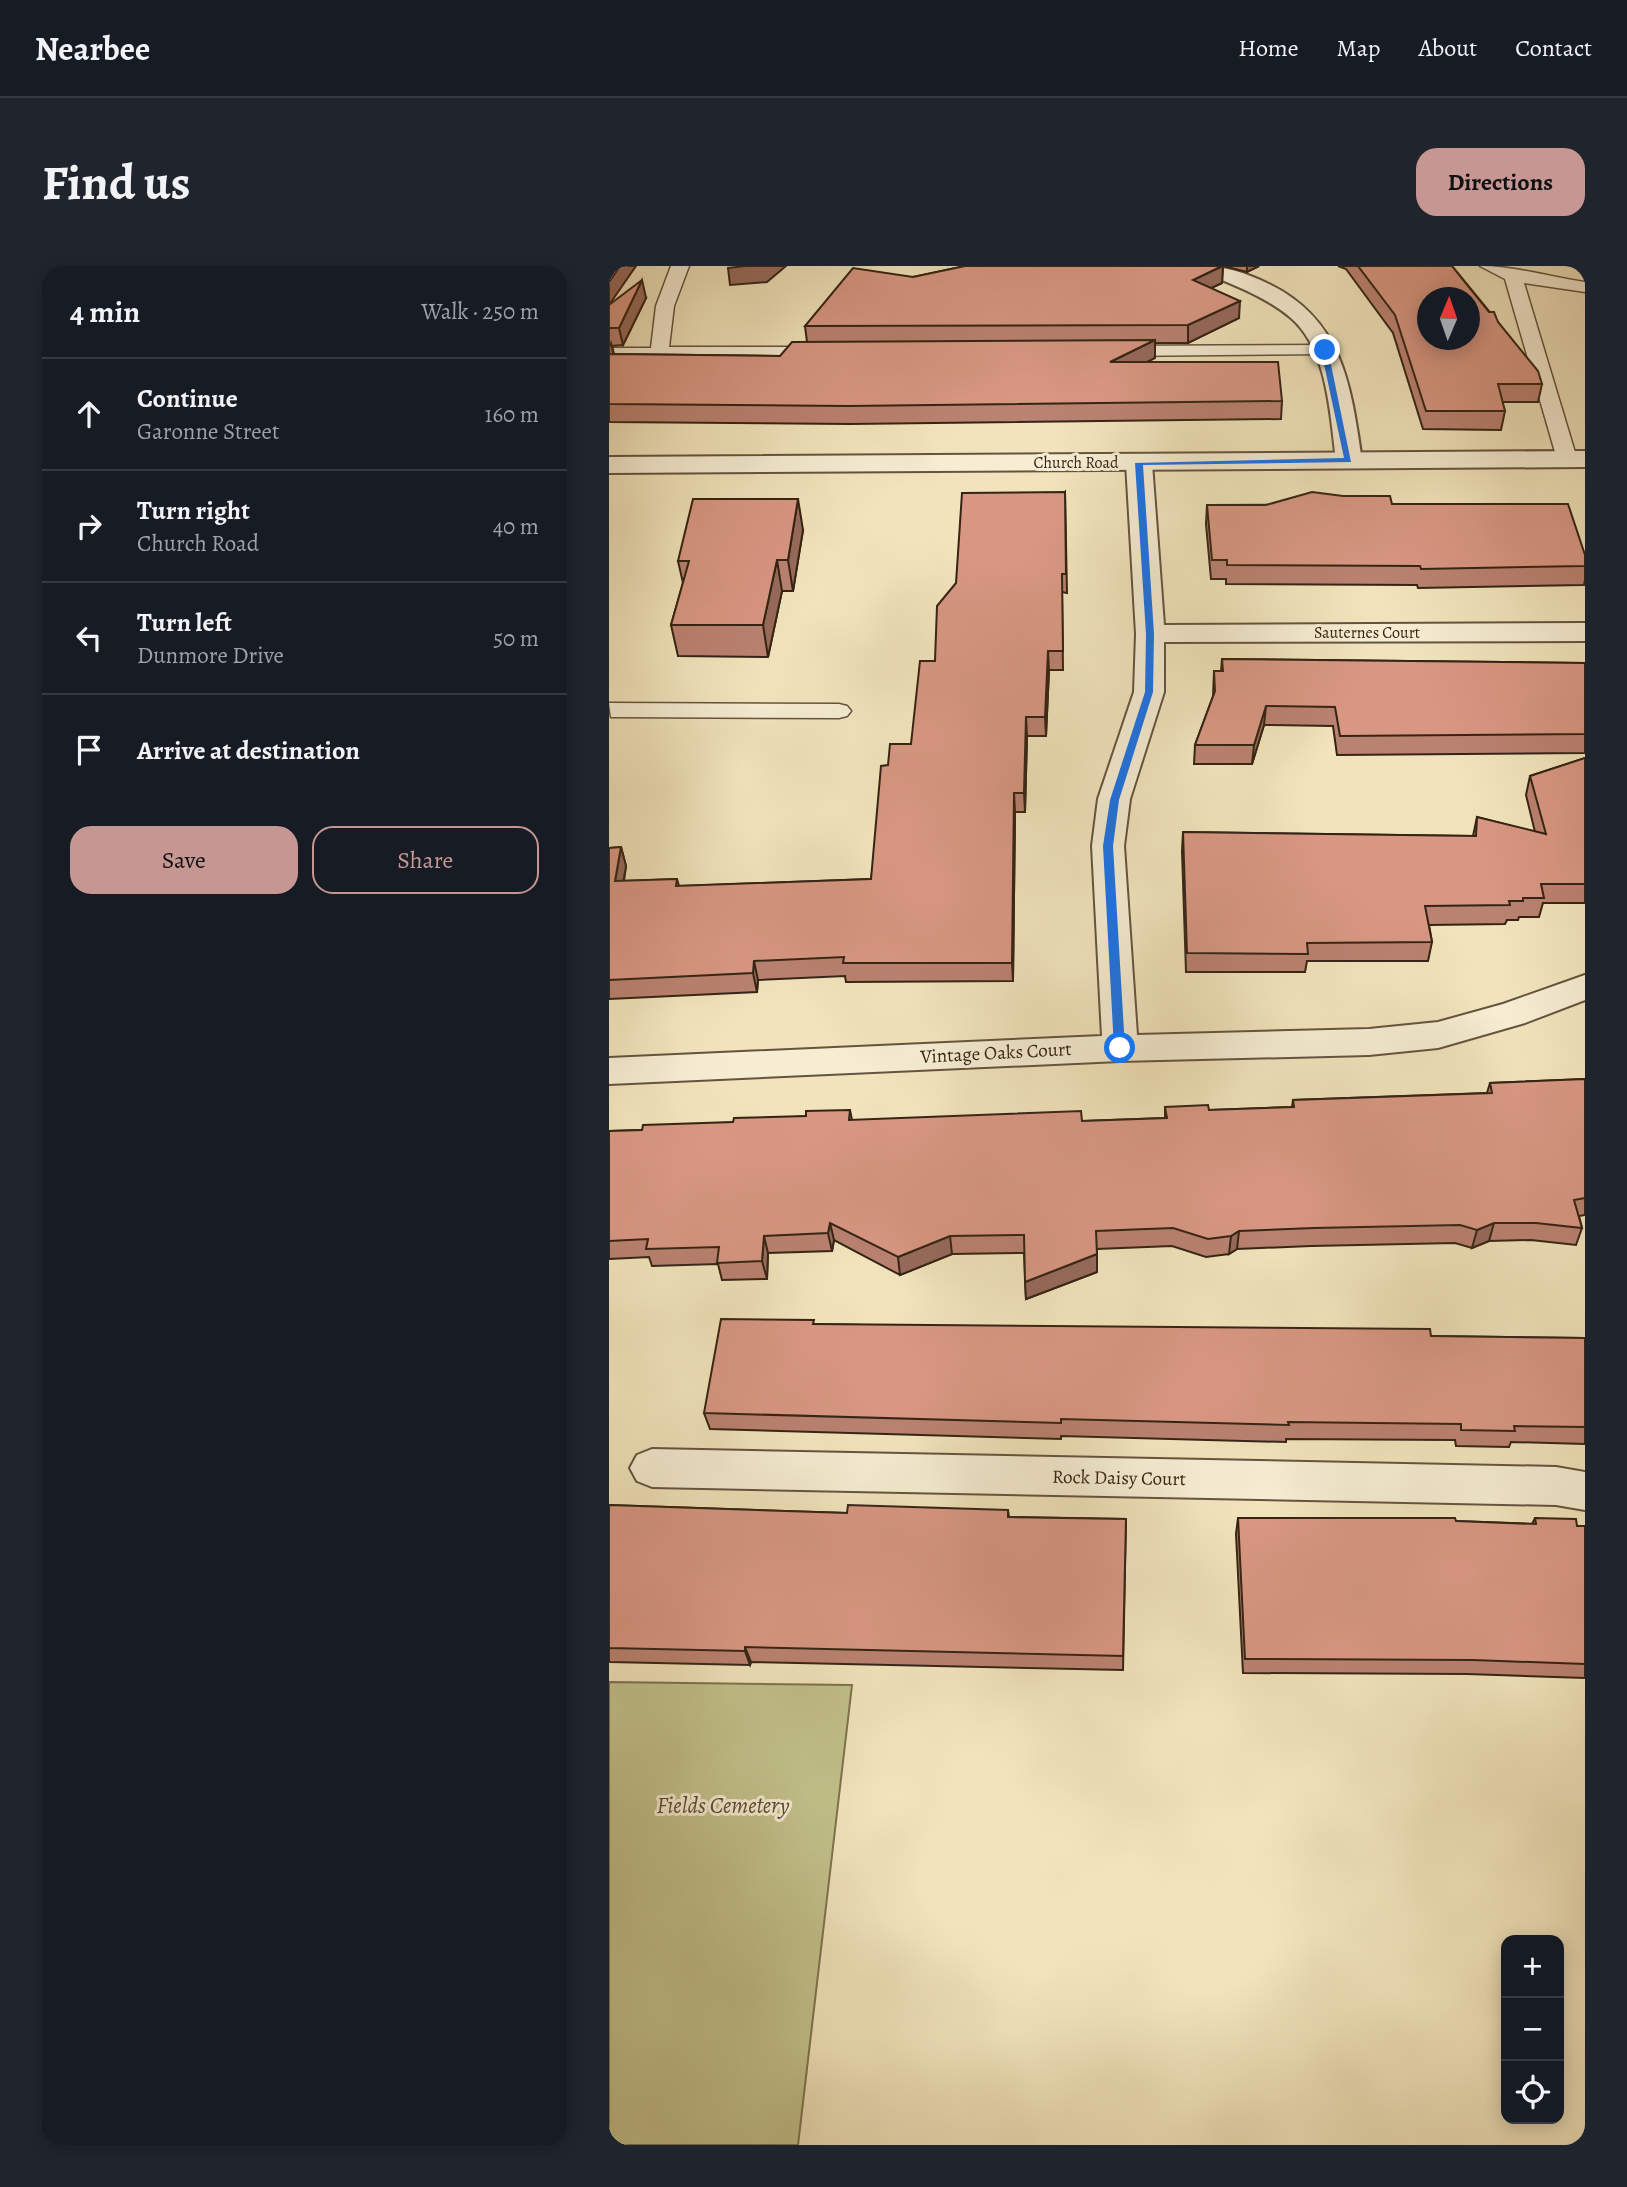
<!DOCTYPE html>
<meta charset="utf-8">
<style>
:root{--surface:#171b24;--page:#20242c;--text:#f1f3f6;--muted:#9ea1a6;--line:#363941;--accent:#c59692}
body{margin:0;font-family:Alegreya,serif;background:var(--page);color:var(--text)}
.controls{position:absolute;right:21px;bottom:21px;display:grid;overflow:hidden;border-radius:14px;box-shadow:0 4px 18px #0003}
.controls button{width:63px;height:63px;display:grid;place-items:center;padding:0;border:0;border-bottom:2px solid var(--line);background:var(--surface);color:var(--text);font:35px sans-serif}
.compass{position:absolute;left:808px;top:21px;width:63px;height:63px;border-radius:50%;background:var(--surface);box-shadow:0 4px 18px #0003;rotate:2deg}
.stop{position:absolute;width:21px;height:21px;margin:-16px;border:5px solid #1a73e8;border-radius:50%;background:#fff}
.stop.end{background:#1a73e8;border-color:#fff;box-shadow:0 2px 7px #0008}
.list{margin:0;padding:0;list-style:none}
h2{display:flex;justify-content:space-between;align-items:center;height:91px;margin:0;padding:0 28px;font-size:30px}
h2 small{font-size:23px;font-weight:400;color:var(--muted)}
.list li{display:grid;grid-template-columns:46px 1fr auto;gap:21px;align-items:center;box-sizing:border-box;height:112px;padding:0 28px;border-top:2px solid var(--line)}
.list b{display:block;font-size:26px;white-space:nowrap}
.list p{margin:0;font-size:23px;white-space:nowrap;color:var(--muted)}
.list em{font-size:23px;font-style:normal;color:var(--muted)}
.actions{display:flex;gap:14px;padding:21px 28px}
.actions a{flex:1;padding:16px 0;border:2px solid var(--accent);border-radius:21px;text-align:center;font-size:24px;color:var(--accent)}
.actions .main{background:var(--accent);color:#111}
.icon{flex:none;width:38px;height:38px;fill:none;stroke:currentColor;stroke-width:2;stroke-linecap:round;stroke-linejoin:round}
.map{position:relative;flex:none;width:976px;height:1879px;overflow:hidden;border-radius:21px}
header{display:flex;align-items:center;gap:42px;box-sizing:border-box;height:98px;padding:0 35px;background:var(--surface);border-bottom:2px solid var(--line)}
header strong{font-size:33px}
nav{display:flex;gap:38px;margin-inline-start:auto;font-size:24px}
.intro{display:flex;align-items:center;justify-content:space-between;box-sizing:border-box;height:168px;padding:0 42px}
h1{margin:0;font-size:49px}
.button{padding:18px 32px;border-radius:21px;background:var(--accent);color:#111;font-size:24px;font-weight:700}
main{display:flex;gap:42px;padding:0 42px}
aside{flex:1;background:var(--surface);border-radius:21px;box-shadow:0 4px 18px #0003}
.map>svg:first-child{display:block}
.green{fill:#c2c18b;stroke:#7c7250;stroke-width:2}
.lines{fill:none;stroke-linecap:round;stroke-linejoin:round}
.service-casing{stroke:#64543e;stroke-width:3}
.minor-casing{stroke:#64543e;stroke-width:4}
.tertiary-casing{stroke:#64543e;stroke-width:4}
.service{fill:#f6edd3;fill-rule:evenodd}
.minor{fill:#f6edd3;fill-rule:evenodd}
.tertiary{fill:#f6edd3;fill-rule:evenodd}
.wall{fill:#ba8271;stroke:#352414;stroke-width:2}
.shaded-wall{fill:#976a5c;stroke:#352414;stroke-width:2}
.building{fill:#d89783;stroke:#352414;stroke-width:2;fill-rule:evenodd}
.route{fill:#1a73e8}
.labels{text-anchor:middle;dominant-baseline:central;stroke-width:6;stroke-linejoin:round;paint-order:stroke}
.far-street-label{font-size:16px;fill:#352414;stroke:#f6edd3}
.street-label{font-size:19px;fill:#352414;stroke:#f6edd3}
.near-park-label{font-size:23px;font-style:italic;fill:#584b32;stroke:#f6edd3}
</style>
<header>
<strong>Nearbee</strong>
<nav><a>Home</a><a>Map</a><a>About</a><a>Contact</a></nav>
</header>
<div class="intro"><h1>Find us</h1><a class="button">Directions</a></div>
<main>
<aside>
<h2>4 min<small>Walk · 250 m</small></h2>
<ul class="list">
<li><svg class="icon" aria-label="ahead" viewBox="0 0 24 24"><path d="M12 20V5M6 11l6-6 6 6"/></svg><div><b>Continue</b><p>Garonne Street</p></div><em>160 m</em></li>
<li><svg class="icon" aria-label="right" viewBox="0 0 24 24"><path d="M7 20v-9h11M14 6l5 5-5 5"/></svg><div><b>Turn right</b><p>Church Road</p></div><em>40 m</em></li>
<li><svg class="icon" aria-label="left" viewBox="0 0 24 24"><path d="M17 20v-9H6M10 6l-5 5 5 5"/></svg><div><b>Turn left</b><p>Dunmore Drive</p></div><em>50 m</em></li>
<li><svg class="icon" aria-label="arrive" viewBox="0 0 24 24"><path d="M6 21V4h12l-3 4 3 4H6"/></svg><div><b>Arrive at destination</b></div></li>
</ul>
<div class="actions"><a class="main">Save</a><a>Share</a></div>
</aside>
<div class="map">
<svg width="976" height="1879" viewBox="0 0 976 1879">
<rect width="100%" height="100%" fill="#f1e4bc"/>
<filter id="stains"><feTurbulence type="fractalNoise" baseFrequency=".00286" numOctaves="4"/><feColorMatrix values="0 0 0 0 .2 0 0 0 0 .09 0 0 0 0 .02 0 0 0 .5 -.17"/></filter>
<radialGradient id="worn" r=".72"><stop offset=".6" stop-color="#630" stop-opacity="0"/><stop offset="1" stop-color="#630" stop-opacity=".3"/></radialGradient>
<path class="green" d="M0,1416L243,1419L189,1879H0Z"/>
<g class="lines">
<defs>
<g id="service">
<path d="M62,0H80L65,40L60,81H215L224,86L215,91L0,92V82H42L47,40Z"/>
<path d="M871,0C906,0 941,11 976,16V26L915,17L968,193L965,197L958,199L948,193L896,13Z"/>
<path d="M716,79L725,84L722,88L506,90L497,85L506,80Z"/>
<path d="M0,437L230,438L238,440L242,445L238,450L230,452L2,451Z"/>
</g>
<g id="minor">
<path d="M588,0C616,0 635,6 660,18C734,54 742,120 753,194L749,199H731L727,194C721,149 719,84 682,52C656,30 622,18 591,5Z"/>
<path d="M530,189L539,192L543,197L555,359L976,357V375L555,376V426L521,533L515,580L528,769L760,763L829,756L894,738L976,709V734L916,757L829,782L760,789L511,795L0,818V792L493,770L483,580L489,533L525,426L527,368L517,197L521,192Z"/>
<path d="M43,1183L947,1201L976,1206V1244L947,1239L43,1221L28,1215L21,1202L28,1189Z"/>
</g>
<path id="tertiary" d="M976,185V201L0,207V191Z"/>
</defs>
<use href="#service" class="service-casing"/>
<use href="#minor" class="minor-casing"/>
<use href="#tertiary" class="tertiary-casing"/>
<use href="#service" class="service"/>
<use href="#minor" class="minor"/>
<use href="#tertiary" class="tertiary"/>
</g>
<g class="wall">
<path d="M356,0H650L638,6L614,0L613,17L602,22L630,52L579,77H546V92L538,96L673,135L672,153L241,158L0,156V39L37,32L14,79L3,80L5,88L171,90L198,76L196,60L304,11Z"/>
<path d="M729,0H843L889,56L933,118L929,136H893L896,145L892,164L814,163L784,67L737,3Z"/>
<path d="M456,226L458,327L453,326L454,404H440L437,470H418L416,546H406L404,715L237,716L236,710L149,714L148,726L0,733V582L12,581L17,600L15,615L68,613L70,620L262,613L279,499L302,478L326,395Z"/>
<path d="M783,238L976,289V314L975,319L809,322L808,319L617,318V313H602L597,258L598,239Z"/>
<path d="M194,264L184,325H173L159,391L69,390L62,359L74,317L69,295Z"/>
<path d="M613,393L976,397V487L728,489L724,460L655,459L643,498H585L586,479L604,430L605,405H612Z"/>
<path d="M976,492V637H934L930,651H910L909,654H898L896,658L820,659L823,676L819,695H698L696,706H577L573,585L574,566L864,570L868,551L926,566L917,529L921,510Z"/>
<path d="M976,813V949L970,950L973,962L967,979L922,974L880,975L863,982L846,977L702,980L628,983L620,988L597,991L563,980L488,983V1006L417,1033L415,987L343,988L291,1009L225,974L223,985L159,987L158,1013L113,1014L109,998L43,1000L40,991L0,993V865L33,864L197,850L241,844L243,854L473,855L556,852V841L600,844L683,841L684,834L878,827L881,817Z"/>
<path d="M206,1058L822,1070L976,1072V1178L902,1176L900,1181L847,1180L846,1174L677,1173V1176L452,1170V1173L101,1163L95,1147Z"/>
<path d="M0,1239L238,1247L399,1244L400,1251L517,1253L514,1404L142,1396L141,1399L0,1396Z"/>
<path d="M629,1252L847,1255L923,1258L926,1252L968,1260H976V1412L858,1408L634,1407L627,1268Z"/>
</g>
<g class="shaded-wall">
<path d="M11,0H27L0,39V16Z"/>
<path d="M136,0H177L158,16L121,19L119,2Z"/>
<path d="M614,0L613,17L583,31L584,14Z"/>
<path d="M638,0H650L638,6Z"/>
<path d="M33,14L37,32L14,79L10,62Z"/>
<path d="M631,35L630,52L579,77V59Z"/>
<path d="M546,74V92L501,114V96Z"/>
<path d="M2,77L6,95L0,101V81Z"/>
<path d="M189,233L194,264L184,325L179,294Z"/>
<path d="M168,294L173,325L159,391L154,359Z"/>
<path d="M439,385L440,404L437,470L436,451Z"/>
<path d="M657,440L655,459L643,498L645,479Z"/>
<path d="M417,451L418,470L416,546L415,527Z"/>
<path d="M405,527L406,546L404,715L403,697Z"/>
<path d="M12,581L17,600L11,634L6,615Z"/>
<path d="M145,695L149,714L148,726L144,707Z"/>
<path d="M221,957L225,974L223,985L219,967Z"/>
<path d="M885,957L880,975L863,982L868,964Z"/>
<path d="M630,965L628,983L620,988L622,970Z"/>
<path d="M155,970L159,987L158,1013L153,995Z"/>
<path d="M341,970L343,988L291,1009L289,991Z"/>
<path d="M488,988V1006L417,1033L416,1016Z"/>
<path d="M136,1381L142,1396L141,1399L136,1385Z"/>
</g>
<g class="building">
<path d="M0,0H11L0,16Z"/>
<path d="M356,0H613L584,14L631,35L579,59L196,60L244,2L304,11Z"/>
<path d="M749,0H843L880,46H885L889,56L929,105L933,118H889L896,145H817L786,49ZM818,32H860V74H818Z"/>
<path d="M33,14L10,62H0V39Z"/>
<path d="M546,74L501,96H669L673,135L239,140L0,138V88L171,90L183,76Z"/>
<path d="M456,226L457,308H453L454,385H439L436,451H417L415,527H405L403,697H234L235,691L145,695L144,707L0,714V582L12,581L6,615L68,613L67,620L262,613L272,500L279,499L281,478H302L311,395H326L328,340L347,317L353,227Z"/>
<path d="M703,226L734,230H781L783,238H959L976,289V300L812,303L811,300L618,299V294H603L598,239H657Z"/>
<path d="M84,233H189L179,294H168L154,359H62L80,295H69Z"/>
<path d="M613,393L976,397V468L731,470L726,441L657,440L645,479H586L606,425L605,405H614Z"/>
<path d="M976,492V618H932L935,632H914V635H900L901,639L816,640L823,676L698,677L699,688L578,687L574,566L867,570L868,551L937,568L921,510Z"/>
<path d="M976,813V932L965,934L973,962L927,957H885L868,964L851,959L705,962L630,965L622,970L599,973L564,962L487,965L488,988L416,1016L415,969L341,970L289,991L221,957L219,967L155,970L153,995L108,997L110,981L37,983L39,973L0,975V865L33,864L34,859L124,856L125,852L197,850V845L241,844L240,854L472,845L473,855L558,852L556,841L599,839L600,844L685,841L684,834L883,827L881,817Z"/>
<path d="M112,1053L205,1054L204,1058L821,1063L822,1070L976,1072V1161L905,1160L906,1165L852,1164V1158L679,1156L680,1159L452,1153V1157L95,1147Z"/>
<path d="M0,1239L238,1247L239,1239L399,1244V1251L517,1253L514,1390L136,1381V1385L0,1382Z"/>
<path d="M629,1252H846L847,1255L927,1258L926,1252L967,1253L968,1260H976V1398L864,1394L636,1393Z"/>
</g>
<path class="route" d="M716,82L719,84L742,196L534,199L545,368L544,426L510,534L504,580L516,782L511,786L505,782L494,580L501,534L536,426L537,368L526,197L735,192L712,84Z"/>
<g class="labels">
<g class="far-street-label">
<text x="467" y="197">Church Road</text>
<text x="758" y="367">Sauternes Court</text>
</g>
<g class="street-label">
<text transform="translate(387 787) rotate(-3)">Vintage Oaks Court</text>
<text transform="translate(510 1212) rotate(1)">Rock Daisy Court</text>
</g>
<g class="near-park-label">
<text x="114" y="1539">Fields Cemetery</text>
</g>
</g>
<rect width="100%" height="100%" filter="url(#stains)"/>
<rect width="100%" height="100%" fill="url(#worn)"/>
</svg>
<div class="controls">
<button>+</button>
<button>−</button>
<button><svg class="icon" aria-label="locate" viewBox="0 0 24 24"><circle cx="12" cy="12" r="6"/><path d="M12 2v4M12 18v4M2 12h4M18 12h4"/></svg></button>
</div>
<svg class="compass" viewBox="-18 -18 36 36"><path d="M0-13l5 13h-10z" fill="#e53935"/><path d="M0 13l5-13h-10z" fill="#9ea1a6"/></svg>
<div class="stop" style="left:511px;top:782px"></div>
<div class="stop end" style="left:716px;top:84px"></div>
</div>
</main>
